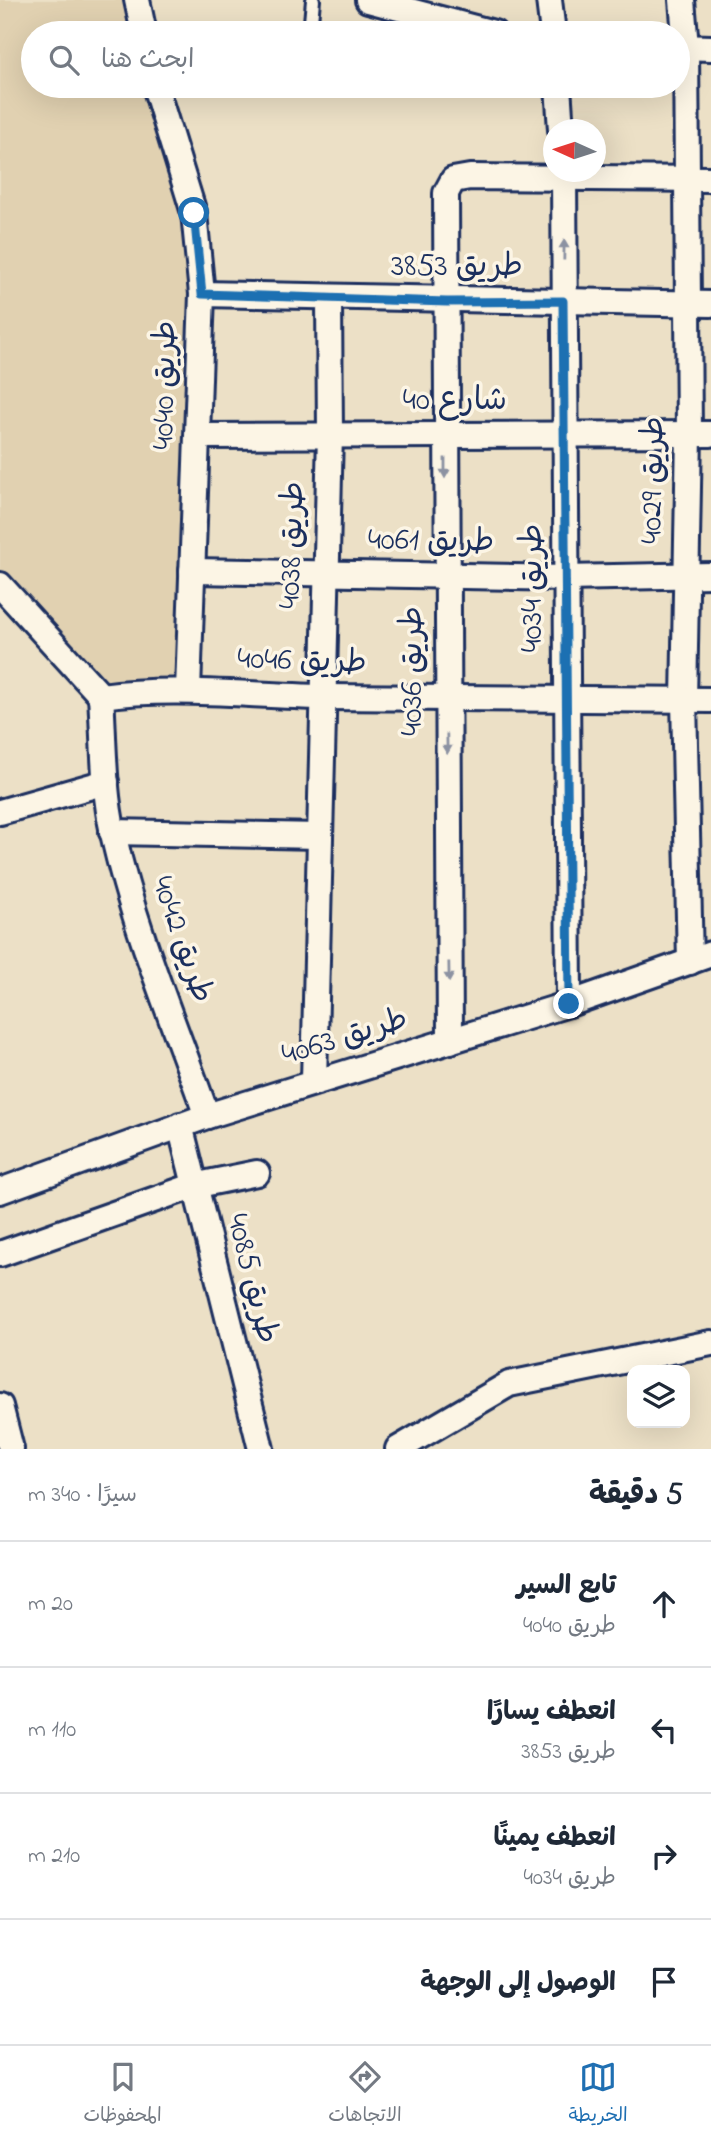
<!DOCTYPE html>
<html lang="ar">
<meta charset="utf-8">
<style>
:root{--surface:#fff;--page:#f6f6f7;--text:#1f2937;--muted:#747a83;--line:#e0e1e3;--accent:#1f6fb2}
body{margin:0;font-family:"Indie Flower","Playpen Sans Arabic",sans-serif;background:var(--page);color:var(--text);direction:rtl}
.controls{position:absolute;right:21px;bottom:21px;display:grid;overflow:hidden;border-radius:14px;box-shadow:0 7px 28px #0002}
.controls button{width:63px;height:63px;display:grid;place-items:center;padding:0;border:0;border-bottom:2px solid var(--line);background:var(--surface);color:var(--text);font:35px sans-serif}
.compass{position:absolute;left:543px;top:119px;width:63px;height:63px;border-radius:50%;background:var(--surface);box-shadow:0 7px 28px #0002;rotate:273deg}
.stop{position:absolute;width:21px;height:21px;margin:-16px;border:5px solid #1f6fb2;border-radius:50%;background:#fff}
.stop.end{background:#1f6fb2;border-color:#fff;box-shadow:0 2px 7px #0008}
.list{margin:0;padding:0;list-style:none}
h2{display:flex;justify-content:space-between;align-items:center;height:91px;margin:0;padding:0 28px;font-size:30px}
h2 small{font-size:23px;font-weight:400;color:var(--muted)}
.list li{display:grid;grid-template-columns:46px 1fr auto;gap:21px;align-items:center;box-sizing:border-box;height:126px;padding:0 28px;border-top:2px solid var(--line)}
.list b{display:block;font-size:26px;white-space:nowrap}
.list p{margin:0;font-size:23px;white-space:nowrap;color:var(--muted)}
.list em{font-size:23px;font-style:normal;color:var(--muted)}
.icon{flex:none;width:38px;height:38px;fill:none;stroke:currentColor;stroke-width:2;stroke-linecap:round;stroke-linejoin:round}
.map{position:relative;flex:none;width:711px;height:1449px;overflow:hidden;direction:ltr}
.search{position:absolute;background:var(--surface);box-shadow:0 7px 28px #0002;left:21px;right:21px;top:21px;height:77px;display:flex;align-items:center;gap:18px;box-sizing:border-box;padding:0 24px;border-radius:38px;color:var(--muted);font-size:26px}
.sheet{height:595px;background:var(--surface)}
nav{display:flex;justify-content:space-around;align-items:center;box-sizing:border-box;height:98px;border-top:2px solid var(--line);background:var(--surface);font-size:19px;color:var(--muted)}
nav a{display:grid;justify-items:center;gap:4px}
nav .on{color:var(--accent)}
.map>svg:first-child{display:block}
.built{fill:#e1d1b1}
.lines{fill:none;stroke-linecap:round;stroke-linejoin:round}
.lane-casing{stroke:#1b2f5e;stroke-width:18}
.street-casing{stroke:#1b2f5e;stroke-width:30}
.lane{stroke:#fcf5e5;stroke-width:12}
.street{stroke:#fcf5e5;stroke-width:24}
.oneway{fill:#8c92a2}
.route{stroke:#1f6fb2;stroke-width:9}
.labels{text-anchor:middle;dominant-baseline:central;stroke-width:7;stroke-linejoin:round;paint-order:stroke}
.street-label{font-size:32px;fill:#1b2f5e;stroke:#fcf5e5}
</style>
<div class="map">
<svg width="711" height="1449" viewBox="0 0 711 1449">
<rect width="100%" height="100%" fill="#ece0c6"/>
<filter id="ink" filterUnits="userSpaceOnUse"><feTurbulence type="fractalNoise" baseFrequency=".0143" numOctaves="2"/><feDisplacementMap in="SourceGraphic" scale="14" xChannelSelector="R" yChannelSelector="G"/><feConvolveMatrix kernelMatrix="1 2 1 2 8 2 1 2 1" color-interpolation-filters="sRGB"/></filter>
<g filter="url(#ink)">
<path class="built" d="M0,0H137L144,33H33V86H155L194,213L188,691L101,696L0,585Z"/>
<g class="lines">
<defs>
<path id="lane" d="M310,33L313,0"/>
<g id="street">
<path d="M137,0L144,33"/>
<path d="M368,0L494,33"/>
<path d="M549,0L553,33"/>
<path d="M682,0L686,47L689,434L684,700L690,962"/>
<path d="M678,47L711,48"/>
<path d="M155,86L194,213L202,294L188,691"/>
<path d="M558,86L561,130"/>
<path d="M564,172L569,1004"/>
<path d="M202,294L711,304"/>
<path d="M199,436L711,434"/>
<path d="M192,571L565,578L711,575"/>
<path d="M0,585L101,696"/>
<path d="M101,696C175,686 249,696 324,697C453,699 582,698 711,700"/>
<path d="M101,696C104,741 103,789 113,833C134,929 174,1023 207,1116"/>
<path d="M0,812L106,782"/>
<path d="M112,832L319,836"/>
<path d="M450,1041L446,193L453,180L470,177L711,179"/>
<path d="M314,1081L330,434L329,299"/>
<path d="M180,1125L261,1449"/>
<path d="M0,1191L207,1116L569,1004L711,954"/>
<path d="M0,1254L193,1186L257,1173"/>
<path d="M0,1406L11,1449"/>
<path d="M398,1449L509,1384L711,1343"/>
</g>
</defs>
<use href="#lane" class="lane-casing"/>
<use href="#street" class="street-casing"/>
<use href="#lane" class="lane"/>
<use href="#street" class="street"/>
</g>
<defs><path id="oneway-solid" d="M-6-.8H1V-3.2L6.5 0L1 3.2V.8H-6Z" transform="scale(1.75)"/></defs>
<g class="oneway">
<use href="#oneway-solid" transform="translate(564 250) rotate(-89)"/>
<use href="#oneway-solid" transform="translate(445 468) rotate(90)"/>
<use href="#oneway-solid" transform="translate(447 744) rotate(89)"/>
<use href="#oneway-solid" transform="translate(449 972) rotate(89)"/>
</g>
</g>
<g class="lines" filter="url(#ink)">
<path class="route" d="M194,213L202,294L447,302L563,301L569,1004"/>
</g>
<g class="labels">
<g class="street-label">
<text x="457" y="267">طريق 3853</text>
<text transform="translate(166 385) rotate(-89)">طريق 4040</text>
<text x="455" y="401">شارع 40</text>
<text transform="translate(654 480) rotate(-89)">طريق 4029</text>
<text transform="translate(431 542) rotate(1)">طريق 4061</text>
<text transform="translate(293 545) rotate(-88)">طريق 4038</text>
<text transform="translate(533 588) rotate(-90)">طريق 4034</text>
<text transform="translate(302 662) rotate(2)">طريق 4046</text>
<text transform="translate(413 671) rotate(-90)">طريق 4036</text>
<text transform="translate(181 940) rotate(71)">طريق 4042</text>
<text transform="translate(345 1038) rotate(-17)">طريق 4063</text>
<text transform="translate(251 1279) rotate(76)">طريق 4085</text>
</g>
</g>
</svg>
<div class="controls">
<button><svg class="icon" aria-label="layers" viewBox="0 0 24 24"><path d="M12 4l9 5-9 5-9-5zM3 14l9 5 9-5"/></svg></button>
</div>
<svg class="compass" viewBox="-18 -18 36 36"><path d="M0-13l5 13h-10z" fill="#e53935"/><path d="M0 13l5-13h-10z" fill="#747a83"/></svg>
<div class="stop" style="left:194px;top:213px"></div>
<div class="stop end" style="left:569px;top:1004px"></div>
<div class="search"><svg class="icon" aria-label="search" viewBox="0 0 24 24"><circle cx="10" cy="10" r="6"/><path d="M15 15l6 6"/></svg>ابحث هنا</div>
</div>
<section class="sheet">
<h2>5 دقيقة<small>سيرًا · 340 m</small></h2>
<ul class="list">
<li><svg class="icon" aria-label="ahead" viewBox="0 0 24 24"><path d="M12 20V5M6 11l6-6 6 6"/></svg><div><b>تابع السير</b><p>طريق 4040</p></div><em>20 m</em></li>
<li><svg class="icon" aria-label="left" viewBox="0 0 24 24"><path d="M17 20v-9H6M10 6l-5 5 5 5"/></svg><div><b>انعطف يسارًا</b><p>طريق 3853</p></div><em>110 m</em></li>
<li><svg class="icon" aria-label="right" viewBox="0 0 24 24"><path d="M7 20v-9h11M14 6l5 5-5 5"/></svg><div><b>انعطف يمينًا</b><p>طريق 4034</p></div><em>210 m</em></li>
<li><svg class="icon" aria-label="arrive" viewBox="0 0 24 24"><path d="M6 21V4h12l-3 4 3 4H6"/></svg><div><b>الوصول إلى الوجهة</b></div></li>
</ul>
</section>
<nav>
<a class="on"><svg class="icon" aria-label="map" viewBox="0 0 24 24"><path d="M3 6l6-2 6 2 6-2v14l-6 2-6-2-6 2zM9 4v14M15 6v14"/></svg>الخريطة</a>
<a><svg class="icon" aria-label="directions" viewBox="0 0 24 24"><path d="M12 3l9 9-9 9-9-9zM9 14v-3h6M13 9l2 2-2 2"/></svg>الاتجاهات</a>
<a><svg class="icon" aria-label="saved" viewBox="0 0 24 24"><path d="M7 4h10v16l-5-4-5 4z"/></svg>المحفوظات</a>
</nav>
